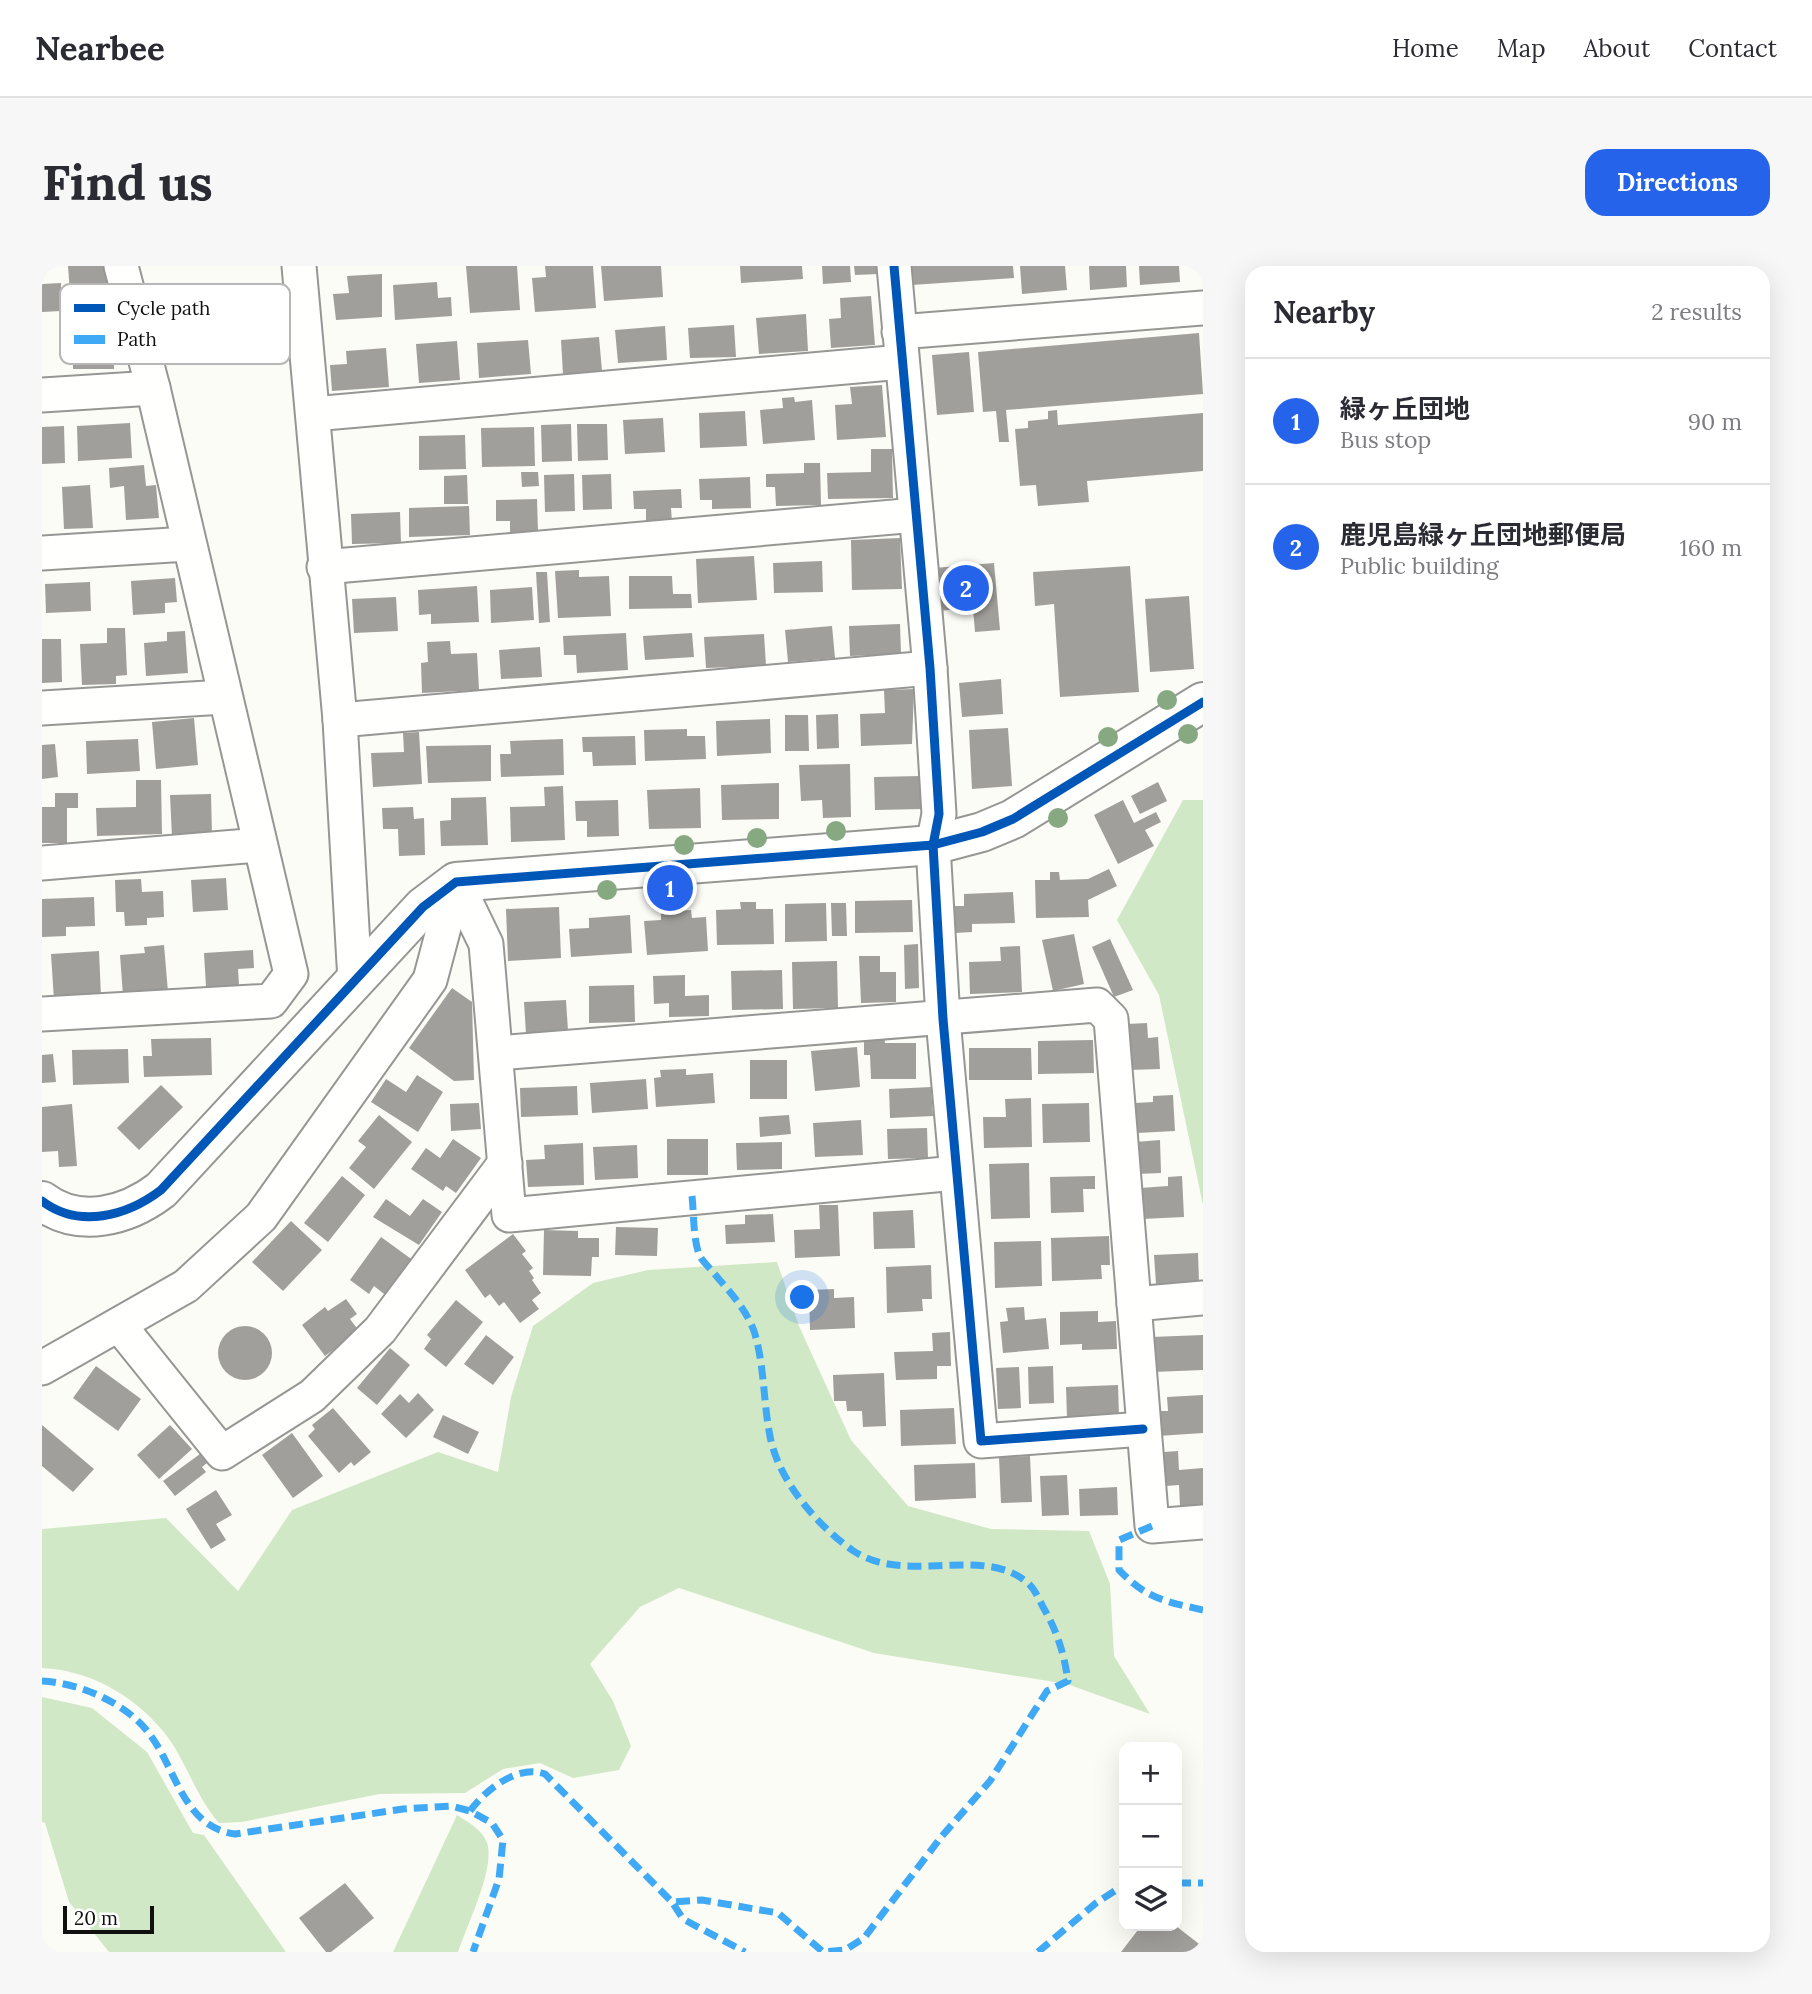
<!DOCTYPE html>
<meta charset="utf-8">
<style>
:root{--surface:#fff;--page:#f7f7f7;--text:#2b2b33;--muted:#7c7c81;--line:#e1e1e2;--accent:#2563eb}
body{margin:0;font-family:Lora,"Noto Sans JP",serif;background:var(--page);color:var(--text)}
.controls{position:absolute;right:21px;bottom:21px;display:grid;overflow:hidden;border-radius:14px;box-shadow:0 7px 28px #0002}
.controls button{width:63px;height:63px;display:grid;place-items:center;padding:0;border:0;border-bottom:2px solid var(--line);background:var(--surface);color:var(--text);font:35px sans-serif}
.scale{position:absolute;left:21px;bottom:18px;width:91px;box-sizing:border-box;padding-left:7px;border:4px solid #101010;border-top:0;font-size:19px;line-height:24px;white-space:nowrap;color:#101010;-webkit-text-stroke:5px #fff;paint-order:stroke}
.you{position:absolute;left:761px;top:1032px;width:24px;height:24px;margin:-18px;border:5px solid #fff;border-radius:50%;background:#1a73e8;box-shadow:0 0 0 10px #1a73e833}
.badge{display:grid;place-items:center;width:46px;height:46px;border-radius:50%;background:var(--accent);color:#fff;font-size:23px;font-weight:700}
.pin{position:absolute;translate:-50% -50%;border:4px solid #fff;box-shadow:0 2px 7px #0006}
.list{margin:0;padding:0;list-style:none}
h2{display:flex;justify-content:space-between;align-items:center;height:91px;margin:0;padding:0 28px;font-size:30px}
h2 small{font-size:23px;font-weight:400;color:var(--muted)}
.list li{display:grid;grid-template-columns:46px 1fr auto;gap:21px;align-items:center;box-sizing:border-box;height:126px;padding:0 28px;border-top:2px solid var(--line)}
.list b{display:block;font-size:26px;white-space:nowrap}
.list p{margin:0;font-size:23px;white-space:nowrap;color:var(--muted)}
.list em{font-size:23px;font-style:normal;color:var(--muted)}
.icon{flex:none;width:38px;height:38px;fill:none;stroke:currentColor;stroke-width:2;stroke-linecap:round;stroke-linejoin:round}
.map{position:relative;flex:none;width:1161px;height:1686px;overflow:hidden;border-radius:21px}
header{display:flex;align-items:center;gap:42px;box-sizing:border-box;height:98px;padding:0 35px;background:var(--surface);border-bottom:2px solid var(--line)}
header strong{font-size:33px}
nav{display:flex;gap:38px;margin-inline-start:auto;font-size:24px}
.intro{display:flex;align-items:center;justify-content:space-between;box-sizing:border-box;height:168px;padding:0 42px}
h1{margin:0;font-size:49px}
.button{padding:18px 32px;border-radius:21px;background:var(--accent);color:#fff;font-size:24px;font-weight:700}
main{display:flex;gap:42px;padding:0 42px}
aside{flex:1;background:var(--surface);border-radius:21px;box-shadow:0 7px 28px #0002}
.map>svg:first-child{display:block}
.forest{fill:#d1e8c6}
.building{fill:#a09f9b}
.lines{fill:none;stroke-linecap:round;stroke-linejoin:round}
.minor-casing{stroke:#969694;stroke-width:37}
.tertiary-casing{stroke:#969694;stroke-width:42}
.minor{stroke:#fffffe;stroke-width:33}
.tertiary{stroke:#fffffe;stroke-width:38}
.quiet{stroke:#3fa9f5;stroke-width:7;stroke-dasharray:14 7;stroke-linecap:butt}
.cycleway-casing{stroke:#fff;stroke-width:13}
.cycleway{stroke:#0057b8;stroke-width:9}
.tree{fill:#86a982}
.key{fill:#fff;stroke:#b7b7b7;stroke-width:2}
.key-label{font-size:19px;fill:#101010}
</style>
<header>
<strong>Nearbee</strong>
<nav><a>Home</a><a>Map</a><a>About</a><a>Contact</a></nav>
</header>
<div class="intro"><h1>Find us</h1><a class="button">Directions</a></div>
<main>
<div class="map">
<svg width="1161" height="1686" viewBox="0 0 1161 1686">
<rect width="100%" height="100%" fill="#fcfcf6"/>
<g class="forest">
<path d="M1141,534H1161V939L1117,729L1075,654Z"/>
<path d="M735,996L757,1060L809,1174L866,1240L949,1263L1047,1265L1068,1318L1072,1390L1108,1448L1025,1418L832,1387L637,1322L598,1341L548,1398L571,1435L589,1480L577,1504L531,1512L498,1497L461,1503L423,1527L337,1528L200,1556L177,1557C153,1530 144,1493 121,1465C91,1429 47,1404 0,1402V1263L124,1252L196,1325L250,1244L396,1186L456,1206L469,1131L491,1060L551,1017L606,1004Z"/>
<path d="M0,1431L50,1442L105,1486L151,1567L162,1569L244,1686H67L27,1636L3,1557L0,1556Z"/>
<path d="M415,1549C426,1556 443,1565 446,1580C451,1607 425,1659 416,1686H351Z"/>
</g>
<g class="building">
<path d="M26,0H66L69,36L29,40Z"/>
<path d="M424,0H475L478,44L428,47Z"/>
<path d="M503,0H551L554,42L493,46L490,12L504,11Z"/>
<path d="M559,0H619L621,31L562,35Z"/>
<path d="M698,0H760L761,13L699,17Z"/>
<path d="M780,0H808L809,16L781,18Z"/>
<path d="M812,0H837V8L813,9Z"/>
<path d="M869,0H971L972,12L870,19Z"/>
<path d="M978,0H1023L1025,24L980,28Z"/>
<path d="M1047,0H1084L1085,21L1048,24Z"/>
<path d="M1097,0H1137L1138,16L1098,19Z"/>
<path d="M340,8V51L294,54L291,28L307,27L305,10Z"/>
<path d="M395,16L396,32L409,31L410,50L353,54L351,19Z"/>
<path d="M19,17V45L0,46V18Z"/>
<path d="M829,30L833,79L789,82L787,53L799,52L798,32Z"/>
<path d="M764,48L766,85L717,88L714,52Z"/>
<path d="M692,59L694,91L648,92L646,62Z"/>
<path d="M623,60L625,94L576,97L573,64Z"/>
<path d="M1157,67L1161,128L964,144L967,176H957L954,145L941,146L936,86Z"/>
<path d="M31,69H80V85H72V103H31Z"/>
<path d="M557,71L560,105L521,108L519,74Z"/>
<path d="M486,74L489,108L437,112L435,77Z"/>
<path d="M415,75L418,114L377,117L374,78Z"/>
<path d="M344,82L347,121L290,125L288,99L305,98L304,85Z"/>
<path d="M927,86L932,146L895,149L890,89Z"/>
<path d="M840,119L844,171L795,174L793,139L810,138L808,121Z"/>
<path d="M752,131L753,136L770,134L773,174L721,178L718,144L741,142L740,132Z"/>
<path d="M1015,144L1016,159L1161,147V205L1045,215L1047,236L996,240L994,219L978,220L973,163L986,162V155L1006,153V145Z"/>
<path d="M703,145L705,180L658,182L657,147Z"/>
<path d="M621,152L623,186L583,188L581,154Z"/>
<path d="M88,157L90,192L36,195L35,160Z"/>
<path d="M529,158L530,195L500,196L499,159Z"/>
<path d="M535,158H565L566,194L536,195Z"/>
<path d="M22,160L23,197L0,198V161Z"/>
<path d="M492,161L493,200L440,201L439,162Z"/>
<path d="M423,169L424,203L377,204V170Z"/>
<path d="M829,183H850L851,232L786,233L785,207L829,206Z"/>
<path d="M762,197H778L779,239L734,240L733,221H724V208L762,207Z"/>
<path d="M102,199L104,220L114,219L117,252L84,254L82,220L68,222L67,202Z"/>
<path d="M479,206H496L497,220L480,221Z"/>
<path d="M532,208L533,245L503,246L502,209Z"/>
<path d="M569,208L570,243L541,244L540,209Z"/>
<path d="M425,209L426,238H402V210Z"/>
<path d="M708,211L709,242L670,243V234H658L657,213Z"/>
<path d="M48,219L51,262L22,263L20,221Z"/>
<path d="M639,223L640,242H629L630,256L604,257V243H592L591,225Z"/>
<path d="M495,233L496,266L468,267V255H454V234Z"/>
<path d="M427,240L428,269L367,271V242Z"/>
<path d="M358,246L359,277L310,278L309,248Z"/>
<path d="M858,272L860,323L810,324L809,274Z"/>
<path d="M712,290L715,334L656,337L654,293Z"/>
<path d="M780,295L781,326L732,327L731,297Z"/>
<path d="M952,297L958,364L933,366L931,342L895,345L892,302Z"/>
<path d="M1088,300L1097,426L1018,431L1012,338L993,340L991,306Z"/>
<path d="M537,304V311L567,310L569,350L516,352L513,305Z"/>
<path d="M494,306H505L508,356L497,357Z"/>
<path d="M587,310H630L631,328H649L650,342L587,343Z"/>
<path d="M133,312L135,336L123,337V347L91,349L89,315Z"/>
<path d="M48,316L49,345L4,347L3,318Z"/>
<path d="M435,320L437,356L389,358V348L377,349L376,324Z"/>
<path d="M490,321L492,354L449,357L448,324Z"/>
<path d="M1147,330L1152,403L1108,406L1103,333Z"/>
<path d="M354,331L356,365L312,367L310,333Z"/>
<path d="M858,358L859,388L808,390L807,360Z"/>
<path d="M790,360L793,392L746,396L743,364Z"/>
<path d="M65,362H83L85,409L74,410V418L40,419L38,378L65,377Z"/>
<path d="M143,365L146,407L104,410L102,377L125,375V366Z"/>
<path d="M584,367L586,404L535,407L534,389H522L521,370Z"/>
<path d="M650,367L652,391L603,394L601,370Z"/>
<path d="M722,368L724,400L664,402L662,371Z"/>
<path d="M0,373H19L20,416L0,417Z"/>
<path d="M408,375L409,388L435,387L437,424L380,427L379,397L386,396L385,376Z"/>
<path d="M498,381L500,411L459,413L457,384Z"/>
<path d="M959,413L961,448L920,451L917,417Z"/>
<path d="M872,423L870,478L819,480L818,448L843,447L842,424Z"/>
<path d="M796,448L797,482L775,483L774,449Z"/>
<path d="M743,449H766L767,485H743Z"/>
<path d="M152,452L156,499L114,503L110,456Z"/>
<path d="M728,453L729,487L675,490L674,455Z"/>
<path d="M966,462L970,520L930,523L927,464Z"/>
<path d="M645,463V470H663L664,493L603,495L602,464Z"/>
<path d="M377,466L380,518L331,521L329,487L362,486L361,467Z"/>
<path d="M593,470L594,499L551,500L550,486H541L540,471Z"/>
<path d="M96,473L98,505L45,508L44,475Z"/>
<path d="M521,473L522,509L459,511L458,488H469L468,475Z"/>
<path d="M13,478L16,511L0,513V479Z"/>
<path d="M449,479V515L386,517L384,480Z"/>
<path d="M808,498L809,551L781,552L780,534L759,535L757,499Z"/>
<path d="M879,510L881,543L833,544L832,511Z"/>
<path d="M94,514H119L120,568L55,570L54,542L94,541Z"/>
<path d="M1116,516L1125,535L1098,548L1089,530Z"/>
<path d="M737,517V553L680,554L679,519Z"/>
<path d="M521,520L523,574L469,576L468,541L503,540L502,521Z"/>
<path d="M658,522L659,562L607,563L605,524Z"/>
<path d="M13,527H36V542H25V577H0V541H13Z"/>
<path d="M169,528L170,570L130,571L128,529Z"/>
<path d="M444,531L446,579L399,580L398,555L409,554V532Z"/>
<path d="M576,534L577,570L545,571V555H534L533,535Z"/>
<path d="M1081,534L1092,557L1114,546L1119,556L1103,564L1112,580L1076,598L1052,549Z"/>
<path d="M371,541L372,553L382,552L383,589L357,590L356,563H341L340,542Z"/>
<path d="M1067,603L1075,620L1046,634L1047,651L994,652L993,614H1008V606H1017L1018,614L1046,613Z"/>
<path d="M184,612L186,644L151,646L149,614Z"/>
<path d="M99,613L100,626L121,625L122,651L105,652V659L83,660L82,646H74L73,614Z"/>
<path d="M971,626L973,657L930,658V666L913,667L912,640H922V628Z"/>
<path d="M52,631L53,660L24,661V670L0,671V633Z"/>
<path d="M870,634L871,666L813,667V635Z"/>
<path d="M698,636H714V643H731L732,678L675,679L674,644L699,643Z"/>
<path d="M784,637L785,675L743,676V638Z"/>
<path d="M789,637H804L805,670H790Z"/>
<path d="M517,641L519,692L466,695L464,643Z"/>
<path d="M649,644L650,652L664,651L666,685L605,689L602,655L619,654V646Z"/>
<path d="M588,649L590,687L529,691L527,663L547,662V652Z"/>
<path d="M1032,668L1042,718L1011,725L1000,674Z"/>
<path d="M1068,673L1091,724L1072,731L1050,681Z"/>
<path d="M876,678L877,722L863,723L862,679Z"/>
<path d="M122,679L126,726L81,730L78,689L103,687L102,681Z"/>
<path d="M978,680L980,726L928,728L927,696L959,695L958,681Z"/>
<path d="M211,684L212,702L196,703L197,719L164,721L162,687Z"/>
<path d="M57,685L59,731L12,734L9,688Z"/>
<path d="M817,690H838V706H854V736L819,737Z"/>
<path d="M795,695L796,742L751,743L750,696Z"/>
<path d="M740,704L741,743L690,744L689,705Z"/>
<path d="M643,709V730L667,729V750L627,751V737L612,738L611,710Z"/>
<path d="M592,719L593,756L547,757V720Z"/>
<path d="M410,722L430,736L432,814L412,815L367,782Z"/>
<path d="M524,734L526,765L484,768L482,736Z"/>
<path d="M1105,757L1106,772L1116,771L1118,803L1087,804L1085,758Z"/>
<path d="M822,768H842L843,777H874V813H829L828,789H822Z"/>
<path d="M169,772L170,809L102,811L101,790H110L109,773Z"/>
<path d="M1051,774L1052,807L996,808V775Z"/>
<path d="M815,781L818,821L773,825L769,785Z"/>
<path d="M927,782H989L990,814H927Z"/>
<path d="M86,783L87,817L31,819L30,784Z"/>
<path d="M11,788L14,816L0,817V789Z"/>
<rect x="708" y="794" width="37" height="39"/>
<path d="M644,803V809L671,807L673,837L614,841L612,812L619,811L618,804Z"/>
<path d="M375,809L401,826L376,866L329,836L344,813L364,826Z"/>
<path d="M604,813L606,843L550,847L548,817Z"/>
<path d="M119,819L141,841L97,884L75,862Z"/>
<path d="M535,820L536,849L479,851L478,822Z"/>
<path d="M889,821L891,850L848,852L847,823Z"/>
<path d="M1131,829L1133,865L1095,867L1093,837L1111,836V830Z"/>
<path d="M989,832L990,881L942,882L941,851H964L963,833Z"/>
<path d="M437,837L439,863L409,865L408,838Z"/>
<path d="M1047,837L1048,876L1001,877L1000,838Z"/>
<path d="M30,838L35,900L17,901L16,885L0,886V841Z"/>
<path d="M337,849L370,876L332,923L307,902L324,881L316,875Z"/>
<path d="M747,849L749,868L718,871L717,851Z"/>
<path d="M819,854L821,889L773,891L771,857Z"/>
<path d="M885,862L886,892L846,893L845,863Z"/>
<path d="M411,873L439,892L414,927L404,920L401,925L369,903L384,882L398,892Z"/>
<rect x="625" y="873" width="41" height="36"/>
<path d="M1118,874L1119,907L1095,908L1093,876Z"/>
<path d="M740,876V903L695,904L694,877Z"/>
<path d="M541,877L542,919L486,921L484,894L503,893L502,879Z"/>
<path d="M595,879L596,912L553,914L551,881Z"/>
<path d="M987,897L988,952L949,953L947,898Z"/>
<path d="M300,910L323,929L286,976L262,957Z"/>
<path d="M1053,910V923H1041L1042,946L1009,947L1008,911Z"/>
<path d="M1140,910L1142,951L1100,953L1098,922L1126,920V911Z"/>
<path d="M344,933L368,950L381,933L400,946L377,979L331,951Z"/>
<path d="M777,939H796L798,990L753,992L752,964L778,963Z"/>
<path d="M871,944L873,982L832,983L831,946Z"/>
<path d="M731,948L733,976L684,978L683,959L703,958V949Z"/>
<path d="M249,955L280,984L241,1025L210,996Z"/>
<path d="M574,961L616,962L615,990L573,989Z"/>
<path d="M502,964L536,965V972H557V991H550L549,1010L501,1009Z"/>
<path d="M471,968L484,985L480,988L491,1002L487,1005L492,1012L490,1014L499,1027L490,1034L497,1043L478,1057L462,1036L457,1040L448,1028L443,1032L423,1004Z"/>
<path d="M1067,970L1068,999H1059L1060,1013L1010,1015L1009,972Z"/>
<path d="M339,971L372,995L346,1031L332,1020L327,1028L308,1014Z"/>
<path d="M999,975L1000,1020L953,1022L952,976Z"/>
<path d="M1156,987L1157,1016L1114,1018L1112,989Z"/>
<path d="M889,999L890,1033H880L881,1045L845,1047L844,1001Z"/>
<path d="M792,1023V1032L812,1031L813,1062L768,1064L767,1024Z"/>
<path d="M304,1033L315,1048L308,1053L317,1065L283,1090L260,1059L283,1041L286,1045Z"/>
<path d="M414,1034L441,1056L404,1101L382,1083L389,1073L385,1069Z"/>
<path d="M982,1041L983,1054L1004,1052L1007,1083L961,1087L958,1056L966,1055L964,1042Z"/>
<path d="M1056,1045V1056L1074,1055L1075,1083L1040,1084V1078L1018,1079V1046Z"/>
<circle cx="203" cy="1087" r="27"/>
<path d="M908,1066L909,1100H895V1113L854,1114L852,1086L891,1085L890,1067Z"/>
<path d="M444,1069L472,1091L451,1119L422,1098Z"/>
<path d="M1161,1069V1104L1111,1106L1109,1071Z"/>
<path d="M348,1082L368,1099L335,1139L315,1122Z"/>
<path d="M54,1100L99,1133L76,1165L31,1132Z"/>
<path d="M1011,1100L1012,1137L987,1138L986,1101Z"/>
<path d="M977,1101L979,1142L956,1143L954,1102Z"/>
<path d="M842,1107L844,1160L821,1161L820,1145H805L804,1135H792L791,1109Z"/>
<path d="M1076,1119L1077,1150L1025,1152L1024,1121Z"/>
<path d="M376,1127L392,1144L364,1172L339,1148L358,1128L367,1137Z"/>
<path d="M1161,1129V1167L1116,1170L1114,1145H1126L1125,1131Z"/>
<path d="M291,1142L329,1186L312,1200L309,1196L297,1207L266,1170L273,1163L270,1159Z"/>
<path d="M912,1142L914,1178L859,1180L858,1144Z"/>
<path d="M401,1149L437,1166L426,1188L391,1171Z"/>
<path d="M0,1159L52,1203L31,1226L0,1200Z"/>
<path d="M128,1159L150,1183L117,1213L95,1189Z"/>
<path d="M250,1167L281,1210L251,1232L220,1189Z"/>
<path d="M1136,1185L1137,1204L1161,1202V1239L1138,1241L1137,1219L1124,1220L1122,1186Z"/>
<path d="M158,1188L165,1197L160,1201L164,1206L133,1230L121,1215Z"/>
<path d="M988,1190L990,1236L959,1237L957,1191Z"/>
<path d="M933,1197L934,1232L873,1235L872,1199Z"/>
<path d="M1025,1209L1027,1249L1000,1250L998,1210Z"/>
<path d="M1075,1221L1076,1249L1038,1250L1037,1223Z"/>
<path d="M174,1224L190,1249L174,1258L184,1274L169,1283L144,1243Z"/>
<path d="M303,1617L332,1652L289,1686H284L257,1652Z"/>
<path d="M1099,1660H1134L1161,1681V1686H1079Z"/>
</g>
<g class="lines">
<defs>
<g id="minor">
<path d="M257,0L298,454L313,715"/>
<path d="M852,0L888,402L897,548L891,579L901,753L939,1175L1101,1163"/>
<path d="M857,66L1161,42"/>
<path d="M0,129L111,122"/>
<path d="M271,148L860,96"/>
<path d="M0,287L146,278"/>
<path d="M282,301L874,249"/>
<path d="M0,442L182,431"/>
<path d="M298,454L888,402"/>
<path d="M0,597L217,579"/>
<path d="M414,616L444,678L467,949L914,907"/>
<path d="M0,748L229,735L249,708L111,122L79,0"/>
<path d="M455,787L1055,739L1069,753L1110,1260L1161,1256"/>
<path d="M1092,1038L1161,1032"/>
<path d="M77,1059L180,1187L270,1130L338,1064L463,897"/>
<path d="M0,1102L144,1020L219,951L388,714L414,616"/>
</g>
<path id="tertiary" d="M0,935C37,963 85,950 119,924L381,641L414,616L891,579L940,566L971,553L1161,436"/>
</defs>
<use href="#minor" class="minor-casing"/>
<use href="#tertiary" class="tertiary-casing"/>
<use href="#minor" class="minor"/>
<use href="#tertiary" class="tertiary"/>
<g class="quiet">
<path d="M650,930C652,948 651,972 657,988C659,994 666,1000 670,1005C686,1024 703,1041 712,1065C723,1100 721,1139 729,1175C739,1217 775,1259 810,1284C864,1321 942,1277 987,1318C993,1324 997,1333 1001,1341C1015,1365 1022,1387 1026,1415L1005,1425L948,1515L900,1570L822,1672L803,1684L781,1686L736,1647L660,1634L630,1636L641,1653L703,1686"/>
<path d="M1110,1260L1077,1274V1304C1105,1333 1122,1335 1161,1344"/>
<path d="M0,1415C38,1417 87,1438 109,1470C135,1506 142,1561 193,1568L361,1543L409,1540L428,1545L450,1557L461,1574L457,1613L431,1686"/>
<path d="M428,1545C443,1524 476,1498 503,1508L630,1636"/>
<path d="M1135,1617H1161"/>
<path d="M996,1686L1054,1637L1082,1619"/>
</g>
<defs>
<g id="cycleway">
<path d="M852,0L888,402L897,548L891,579L901,753L939,1175L1101,1163"/>
<path d="M0,935C37,963 85,950 119,924L381,641L414,616L891,579L940,566L971,553L1161,436"/>
</g>
</defs>
<use href="#cycleway" class="cycleway-casing"/>
<use href="#cycleway" class="cycleway"/>
</g>
<g class="tree">
<circle cx="1125" cy="434" r="10"/>
<circle cx="1146" cy="468" r="10"/>
<circle cx="1066" cy="471" r="10"/>
<circle cx="1016" cy="552" r="10"/>
<circle cx="794" cy="565" r="10"/>
<circle cx="715" cy="572" r="10"/>
<circle cx="642" cy="579" r="10"/>
<circle cx="565" cy="624" r="10"/>
</g>
<rect x="18" y="18" width="230" height="80" rx="10" class="key"/>
<rect x="32" y="38" width="31" height="8" fill="#0057b8"/>
<rect x="32" y="69" width="31" height="9" fill="#3fa9f5"/>
<g class="key-label">
<text x="75" y="49">Cycle path</text>
<text x="75" y="80">Path</text>
</g>
</svg>
<div class="controls">
<button>+</button>
<button>−</button>
<button><svg class="icon" aria-label="layers" viewBox="0 0 24 24"><path d="M12 4l9 5-9 5-9-5zM3 14l9 5 9-5"/></svg></button>
</div>
<div class="scale">20 m</div>
<div class="you"></div>
<div class="pin badge" style="left:628px;top:622px">1</div>
<div class="pin badge" style="left:924px;top:322px">2</div>
</div>
<aside>
<h2>Nearby<small>2 results</small></h2>
<ul class="list">
<li><span class="badge">1</span><div><b>緑ヶ丘団地</b><p>Bus stop</p></div><em>90 m</em></li>
<li><span class="badge">2</span><div><b>鹿児島緑ヶ丘団地郵便局</b><p>Public building</p></div><em>160 m</em></li>
</ul>
</aside>
</main>
